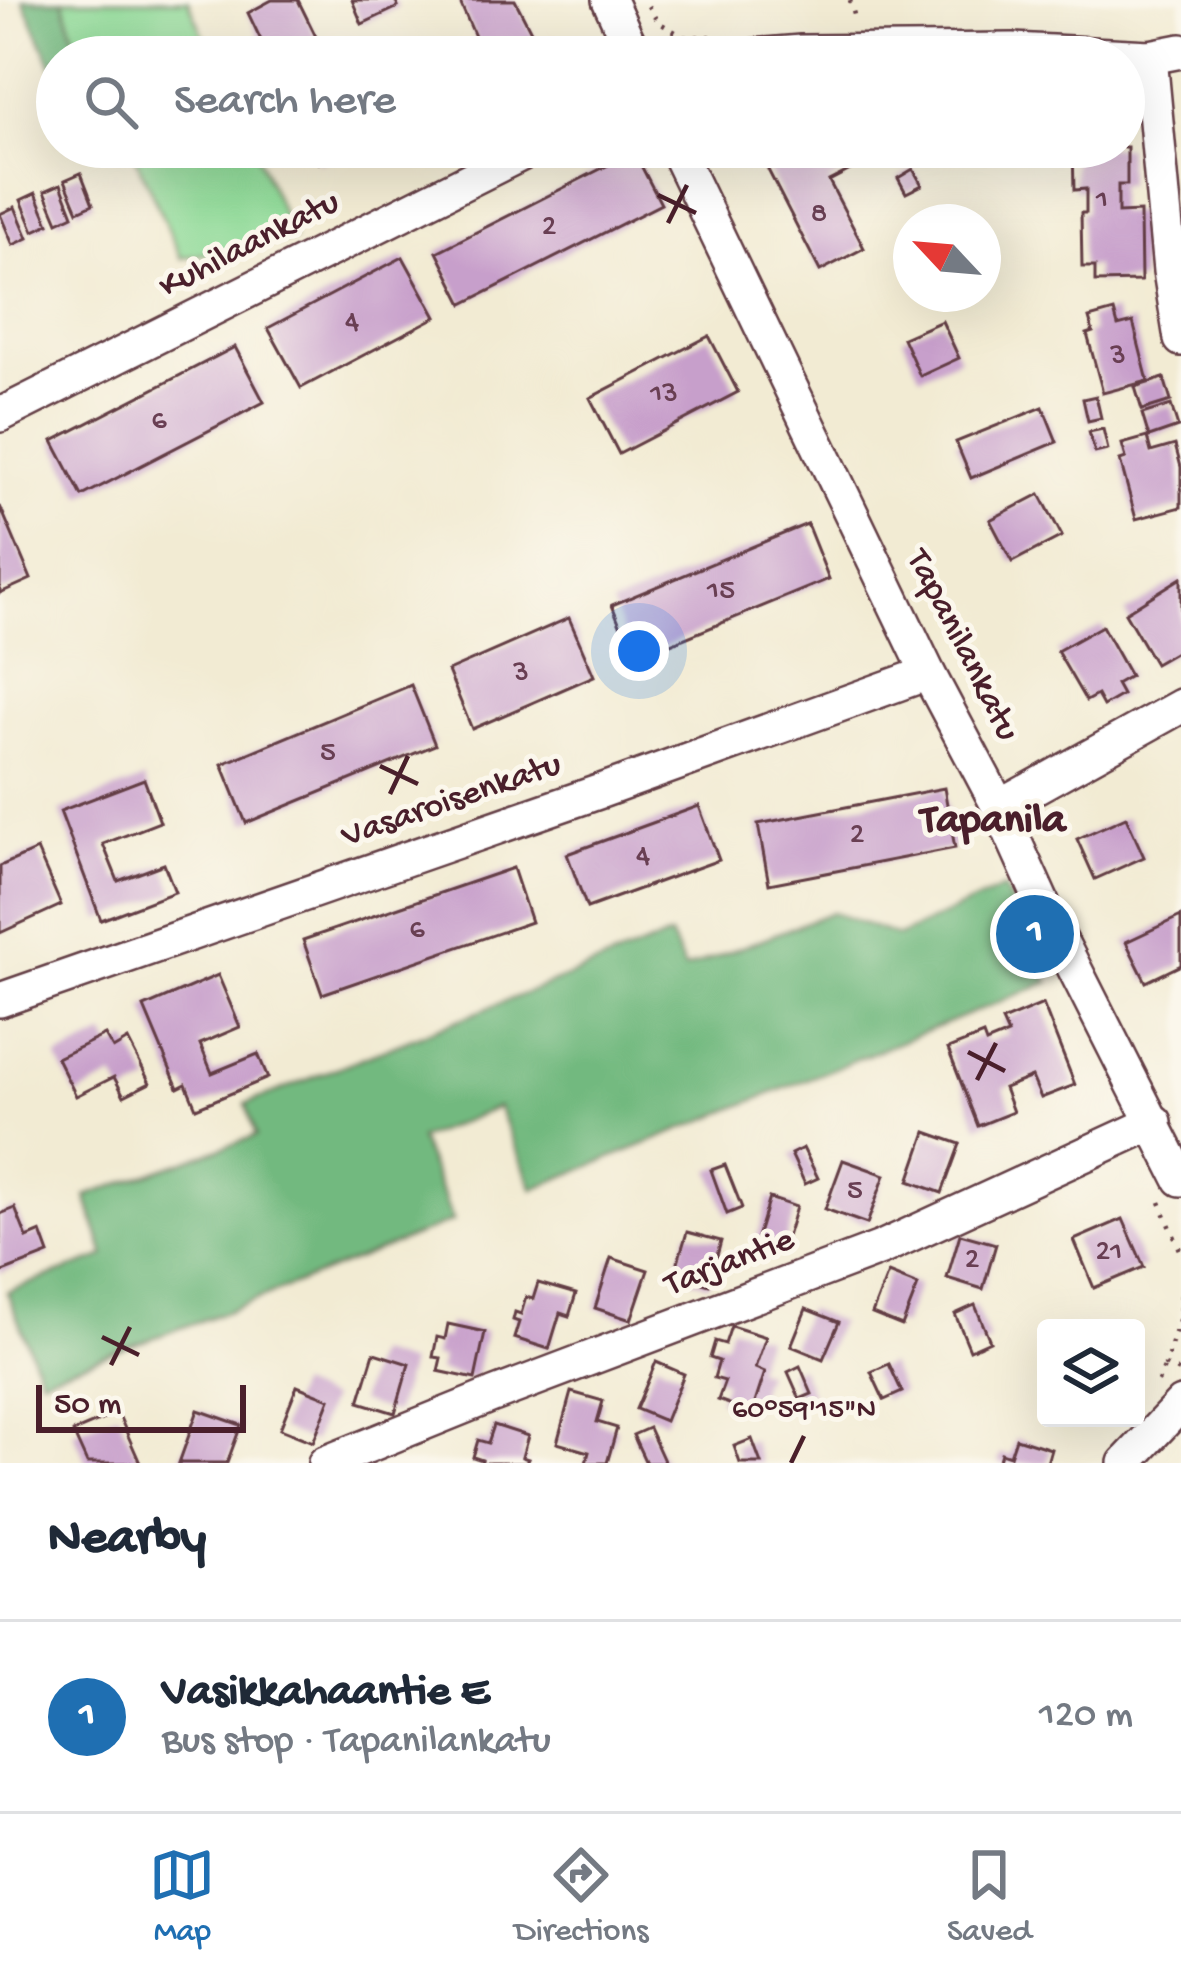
<!DOCTYPE html>
<meta charset="utf-8">
<style>
:root{--surface:#fff;--page:#f6f6f7;--text:#1f2937;--muted:#747a83;--line:#e0e1e3;--accent:#1f6fb2}
body{margin:0;font-family:"Gochi Hand",sans-serif;background:var(--page);color:var(--text)}
.controls{position:absolute;right:36px;bottom:36px;display:grid;overflow:hidden;border-radius:12px;box-shadow:0 12px 48px #0002}
.controls button{width:108px;height:108px;display:grid;place-items:center;padding:0;border:0;border-bottom:3px solid var(--line);background:var(--surface);color:var(--text);font:60px sans-serif}
.compass{position:absolute;left:893px;top:204px;width:108px;height:108px;border-radius:50%;background:var(--surface);box-shadow:0 12px 48px #0002;rotate:296deg}
.scale{position:absolute;left:36px;bottom:30px;width:210px;box-sizing:border-box;padding-left:12px;border:6px solid #4a1f2b;border-top:0;font-size:33px;line-height:42px;white-space:nowrap;color:#4a1f2b;-webkit-text-stroke:9px #fbf7ec;paint-order:stroke}
.you{position:absolute;left:639px;top:651px;width:42px;height:42px;margin:-30px;border:9px solid #fff;border-radius:50%;background:#1a73e8;box-shadow:0 0 0 18px #1a73e833}
.badge{display:grid;place-items:center;width:78px;height:78px;border-radius:50%;background:var(--accent);color:#fff;font-size:39px;font-weight:700}
.pin{position:absolute;translate:-50% -50%;border:6px solid #fff;box-shadow:0 3px 12px #0006}
.list{margin:0;padding:0;list-style:none}
h2{display:flex;justify-content:space-between;align-items:center;height:156px;margin:0;padding:0 48px;font-size:51px}
h2 small{font-size:39px;font-weight:400;color:var(--muted)}
.list li{display:grid;grid-template-columns:78px 1fr auto;gap:36px;align-items:center;box-sizing:border-box;height:192px;padding:0 48px;border-top:3px solid var(--line)}
.list b{display:block;font-size:45px;white-space:nowrap}
.list p{margin:0;font-size:39px;white-space:nowrap;color:var(--muted)}
.list em{font-size:39px;font-style:normal;color:var(--muted)}
.icon{flex:none;width:66px;height:66px;fill:none;stroke:currentColor;stroke-width:2;stroke-linecap:round;stroke-linejoin:round}
.map{position:relative;flex:none;width:1181px;height:1463px;overflow:hidden}
.search{position:absolute;background:var(--surface);box-shadow:0 12px 48px #0002;left:36px;right:36px;top:36px;height:132px;display:flex;align-items:center;gap:30px;box-sizing:border-box;padding:0 42px;border-radius:66px;color:var(--muted);font-size:45px}
.sheet{height:348px;background:var(--surface)}
nav{display:flex;justify-content:space-around;align-items:center;box-sizing:border-box;height:168px;border-top:3px solid var(--line);background:var(--surface);font-size:33px;color:var(--muted)}
nav a{display:grid;justify-items:center;gap:6px}
nav .on{color:var(--accent)}
.map>svg:first-child{display:block}
.green{fill:#8dd996;stroke:#6c7c60;stroke-width:3}
.forest{fill:#72b97f;stroke:#5e6c55;stroke-width:3}
.building{fill:#c79fcb}
.lines{fill:none;stroke-linecap:round;stroke-linejoin:round}
.minor-casing{stroke:#633e44;stroke-width:38}
.path{stroke:#633e44;stroke-width:4.5;stroke-dasharray:3 9;stroke-linecap:butt}
.minor{stroke:#fff;stroke-width:33}
.ticks{fill:none;stroke:#4a1f2b;stroke-width:4.5}
.labels{text-anchor:middle;dominant-baseline:central;stroke-width:10;stroke-linejoin:round;paint-order:stroke}
.number-label{font-size:30px;fill:#693f53}
.street-label{font-size:36px;fill:#4a1f2b;stroke:#fbf7ec}
.quarter-label{font-size:42px;font-weight:bold;fill:#4a1f2b;stroke:#fbf7ec}
.ticks-label{font-size:30px;text-anchor:middle;fill:#4a1f2b;stroke:#fbf7ec;stroke-width:10;stroke-linejoin:round;paint-order:stroke}
</style>
<div class="map">
<svg width="1181" height="1463" viewBox="0 0 1181 1463">
<rect width="100%" height="100%" fill="#fbf7ec"/>
<filter id="ink" filterUnits="userSpaceOnUse"><feTurbulence type="fractalNoise" baseFrequency=".00833" numOctaves="2"/><feDisplacementMap in="SourceGraphic" scale="24" xChannelSelector="R" yChannelSelector="G"/><feConvolveMatrix kernelMatrix="1 2 1 2 8 2 1 2 1" color-interpolation-filters="sRGB"/></filter>
<filter id="wash" filterUnits="userSpaceOnUse"><feTurbulence type="fractalNoise" baseFrequency=".004" numOctaves="4" result="noise"/><feDisplacementMap in="SourceGraphic" scale="48" xChannelSelector="R" yChannelSelector="G"/><feGaussianBlur stdDeviation="2.7" result="paint"/><feColorMatrix in="noise" values="0 0 0 0 0 0 0 0 0 0 0 0 0 0 0 0 0 1.4 0 .05"/><feComposite in="paint" operator="in"/></filter>
<g filter="url(#wash)">
<rect width="100%" height="100%" fill="#f2ebd3"/>
<g class="green">
<path d="M63,0H188L213,57H80Z"/>
<path d="M131,147H253L294,239L181,258Z"/>
</g>
<g class="forest">
<path d="M23,0H63L80,57H57V77Z"/>
<path d="M1004,888L1049,982L533,1189L498,1107L419,1139L453,1221L228,1311L41,1378L7,1292L105,1256L86,1196L256,1136L246,1104L670,936L685,969L832,912L898,936Z"/>
</g>
<g id="blocks">
<g class="building">
<path d="M272,0H298L326,57H269L248,13Z"/>
<path d="M352,0H395L398,7L362,24Z"/>
<path d="M459,0H515L538,45L515,57H484Z"/>
<path d="M311,147H349L319,163Z"/>
<path d="M789,147H838L850,170L829,181L864,248L820,271L767,168L793,155Z"/>
<path d="M889,147H911L909,164L888,162Z"/>
<path d="M986,147H1026V154L986,152Z"/>
<path d="M1073,147H1127V185H1118V213L1140,212L1141,281L1095,282V267H1082L1081,213H1086V189L1074,190Z"/>
<path d="M634,152L661,204L463,304L437,252Z"/>
<path d="M913,169L922,185L906,193L898,178Z"/>
<path d="M81,173L93,204L78,211L65,180Z"/>
<path d="M61,184L73,215L58,222L45,191Z"/>
<path d="M36,193L49,224L34,231L21,200Z"/>
<path d="M15,207L28,238L13,245L0,214Z"/>
<path d="M403,257L436,317L301,388L268,328Z"/>
<path d="M1114,311L1118,326L1133,322L1148,381L1103,393L1087,334L1093,332L1089,318Z"/>
<path d="M942,321L959,358L920,376L903,338Z"/>
<path d="M709,336L738,392L619,454L590,398Z"/>
<path d="M235,347L264,402L82,496L53,441Z"/>
<path d="M1164,378L1171,401L1142,410L1135,387Z"/>
<path d="M1096,396L1101,418L1088,421L1083,399Z"/>
<path d="M1171,405L1178,427L1149,437L1142,414Z"/>
<path d="M1043,407L1057,442L971,478L956,442Z"/>
<path d="M1103,429L1108,450L1095,453L1089,432Z"/>
<path d="M1147,437L1151,452L1175,445L1181,467V507L1136,519L1120,460L1126,458L1122,444Z"/>
<path d="M1040,494L1062,536L1012,562L990,520Z"/>
<path d="M0,506L31,579L0,593Z"/>
<path d="M807,524L829,579L634,659L612,605Z"/>
<path d="M1181,578V642L1179,644L1181,649L1155,664L1125,613Z"/>
<path d="M569,618L594,676L472,729L448,671Z"/>
<path d="M1102,626L1130,676L1116,684L1122,695L1103,706L1097,695L1086,701L1057,651Z"/>
<path d="M411,685L435,745L246,823L222,764Z"/>
<path d="M144,779L160,822L103,844L118,881L164,864L175,892L101,920L60,811Z"/>
<path d="M944,788L955,848L769,884L758,824Z"/>
<path d="M699,806L719,860L587,908L567,854Z"/>
<path d="M1126,817L1144,857L1095,879L1077,839Z"/>
<path d="M37,850L61,905L0,933V866Z"/>
<path d="M513,868L531,922L322,994L303,940Z"/>
<path d="M1181,916V965L1146,982L1126,942Z"/>
<path d="M218,975L240,1027L200,1044L212,1073L258,1054L268,1078L196,1108L186,1084L178,1088L144,1007Z"/>
<path d="M1043,1004L1075,1085L1041,1098L1032,1077L1004,1088L1013,1112L978,1126L948,1049L983,1035L986,1043L1008,1034L1002,1021Z"/>
<path d="M105,1035L113,1049L128,1040L150,1083L124,1096L114,1077L76,1096L57,1058Z"/>
<path d="M926,1132L960,1144L942,1193L909,1181Z"/>
<path d="M803,1148L818,1178L805,1184L791,1154Z"/>
<path d="M843,1160L885,1175L867,1224L825,1209Z"/>
<path d="M725,1165L742,1208L727,1214L711,1170Z"/>
<path d="M769,1198L796,1207L782,1253L755,1244Z"/>
<path d="M15,1208L27,1238L41,1232L49,1254L0,1273V1214Z"/>
<path d="M1123,1219L1144,1267L1094,1288L1074,1240Z"/>
<path d="M687,1232L721,1241L709,1285L674,1275Z"/>
<path d="M960,1234L996,1244L983,1289L947,1278Z"/>
<path d="M611,1258L648,1270L631,1320L595,1308Z"/>
<path d="M888,1273L918,1285L902,1326L872,1314Z"/>
<path d="M538,1283L576,1294L569,1316L560,1313L549,1349L514,1338L519,1322L513,1320L515,1312L521,1314L526,1297L533,1299Z"/>
<path d="M975,1305L990,1341L970,1350L955,1314Z"/>
<path d="M806,1309L839,1322L823,1359L791,1346Z"/>
<path d="M448,1324L485,1332L475,1379L438,1371L441,1358L433,1357L437,1337L445,1339Z"/>
<path d="M731,1326L766,1337L755,1368L765,1372L752,1412L718,1400L725,1381L714,1378L719,1361L710,1358L715,1341L725,1344Z"/>
<path d="M374,1353L409,1364L395,1413L359,1402Z"/>
<path d="M656,1362L684,1374L665,1421L636,1409Z"/>
<path d="M889,1364L902,1392L884,1400L871,1372Z"/>
<path d="M800,1366L812,1394L800,1399L788,1372Z"/>
<path d="M297,1386L330,1399L313,1442L280,1429Z"/>
<path d="M571,1392L603,1401L597,1422L617,1428L607,1463H586L589,1452L557,1443Z"/>
<path d="M198,1410L241,1425L227,1463H179Z"/>
<path d="M118,1413L140,1463H87L73,1432Z"/>
<path d="M494,1425L528,1436L522,1457L528,1459L526,1463H481L482,1460L473,1457L478,1440L488,1443Z"/>
<path d="M649,1428L664,1461L661,1463H646L633,1435Z"/>
<path d="M1016,1438L1051,1449L1047,1463H998L1001,1453L1010,1456Z"/>
<path d="M752,1439L761,1463H740L734,1446Z"/>
</g>
</g>
</g>
<g filter="url(#ink)">
<use href="#blocks" fill-opacity="0" stroke="#633e44" stroke-width="3"/>
<g class="lines">
<defs>
<g id="minor">
<path d="M609,0L635,57"/>
<path d="M739,57L801,52L1013,50L1150,57L1181,51"/>
<path d="M1150,57L1170,271L1181,339"/>
<path d="M675,147L928,673L999,807L1050,920L1181,1179"/>
<path d="M0,415L535,147"/>
<path d="M999,807L1181,706"/>
<path d="M0,1000L604,790L928,673"/>
<path d="M325,1463L493,1395L881,1248L1155,1122"/>
<path d="M1125,1463L1181,1404"/>
</g>
</defs>
<use href="#minor" class="minor-casing"/>
<g class="path">
<path d="M850,0L856,22"/>
<path d="M648,6L658,22L684,37L696,57"/>
<path d="M684,37L715,36"/>
<path d="M565,158L587,147"/>
<path d="M1160,1202L1181,1252"/>
<path d="M1181,1295L1179,1320L1165,1365L1181,1373"/>
<path d="M1158,1382L1165,1365"/>
</g>
<use href="#minor" class="minor"/>
</g>
</g>
<path class="ticks" d="M658,195L696,213M668,223L687,185M380,766L418,784M390,794L408,756M968,1052L1005,1071M977,1080L996,1043M102,1337L139,1355M111,1365L130,1327M791,1463L804,1436"/>
<g class="labels">
<g class="number-label">
<text x="1102" y="201">1</text>
<text x="819" y="215">8</text>
<text x="549" y="228">2</text>
<text x="352" y="323">4</text>
<text x="1118" y="357">3</text>
<text x="664" y="395">13</text>
<text x="159" y="422">6</text>
<text x="721" y="592">15</text>
<text x="521" y="674">3</text>
<text x="328" y="754">5</text>
<text x="857" y="836">2</text>
<text x="643" y="857">4</text>
<text x="417" y="931">6</text>
<text x="855" y="1192">5</text>
<text x="1109" y="1253">21</text>
<text x="972" y="1261">2</text>
</g>
<g class="street-label">
<text transform="translate(250 246) rotate(-27)">Kuhilaankatu</text>
<text transform="translate(961 646) rotate(63)">Tapanilankatu</text>
<text transform="translate(452 802) rotate(-19)">Vasaroisenkatu</text>
<text transform="translate(730 1264) rotate(-21)">Tarjantie</text>
</g>
<g class="quarter-label">
<text x="993" y="822">Tapanila</text>
</g>
</g>
<g class="ticks-label">
<text x="804" y="1417">60°59'15"N</text>
</g>
</svg>
<div class="controls">
<button><svg class="icon" aria-label="layers" viewBox="0 0 24 24"><path d="M12 4l9 5-9 5-9-5zM3 14l9 5 9-5"/></svg></button>
</div>
<svg class="compass" viewBox="-18 -18 36 36"><path d="M0-13l5 13h-10z" fill="#e53935"/><path d="M0 13l5-13h-10z" fill="#747a83"/></svg>
<div class="scale">50 m</div>
<div class="you"></div>
<div class="pin badge" style="left:1035px;top:934px">1</div>
<div class="search"><svg class="icon" aria-label="search" viewBox="0 0 24 24"><circle cx="10" cy="10" r="6"/><path d="M15 15l6 6"/></svg>Search here</div>
</div>
<section class="sheet">
<h2>Nearby<small></small></h2>
<ul class="list">
<li><span class="badge">1</span><div><b>Vasikkahaantie E</b><p>Bus stop · Tapanilankatu</p></div><em>120 m</em></li>
</ul>
</section>
<nav>
<a class="on"><svg class="icon" aria-label="map" viewBox="0 0 24 24"><path d="M3 6l6-2 6 2 6-2v14l-6 2-6-2-6 2zM9 4v14M15 6v14"/></svg>Map</a>
<a><svg class="icon" aria-label="directions" viewBox="0 0 24 24"><path d="M12 3l9 9-9 9-9-9zM9 14v-3h6M13 9l2 2-2 2"/></svg>Directions</a>
<a><svg class="icon" aria-label="saved" viewBox="0 0 24 24"><path d="M7 4h10v16l-5-4-5 4z"/></svg>Saved</a>
</nav>
